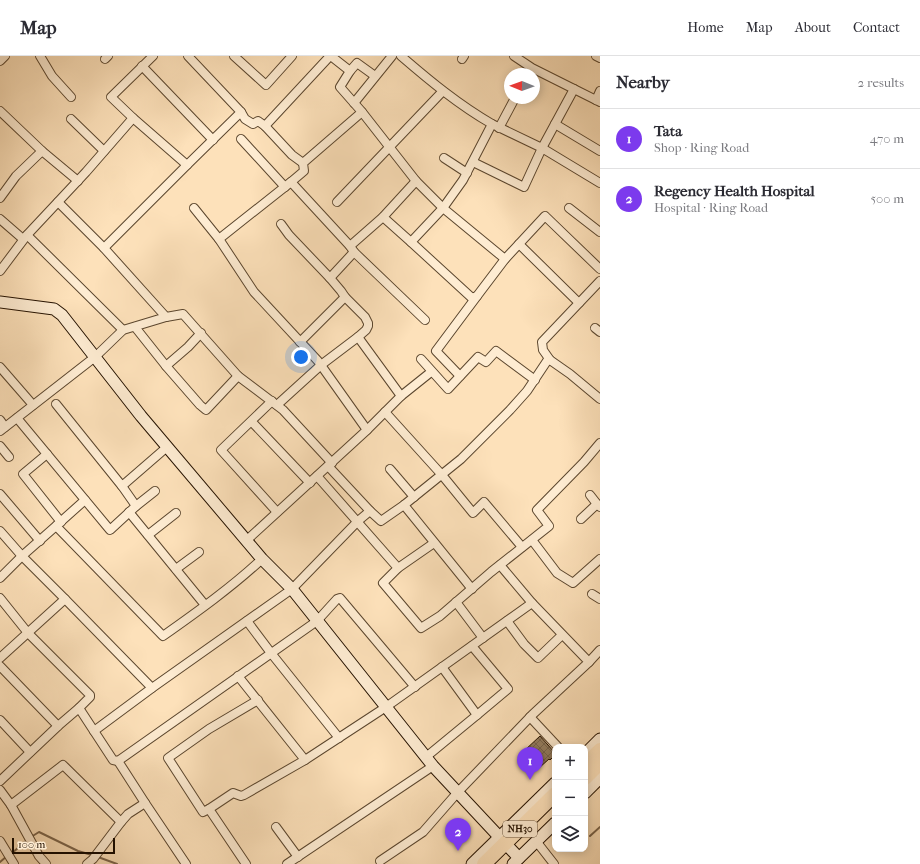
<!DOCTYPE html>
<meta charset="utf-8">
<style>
:root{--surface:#fff;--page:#f2f2f3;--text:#2b2b33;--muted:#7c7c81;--line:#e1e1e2;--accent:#7c3aed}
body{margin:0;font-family:"IM FELL French Canon",serif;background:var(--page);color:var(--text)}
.controls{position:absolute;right:12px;bottom:12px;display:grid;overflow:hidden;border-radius:8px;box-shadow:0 2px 10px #0003}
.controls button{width:36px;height:36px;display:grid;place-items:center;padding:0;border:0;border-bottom:1px solid var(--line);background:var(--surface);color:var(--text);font:20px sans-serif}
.compass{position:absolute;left:504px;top:12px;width:36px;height:36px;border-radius:50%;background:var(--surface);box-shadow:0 2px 10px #0003;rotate:271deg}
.scale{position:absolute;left:12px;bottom:10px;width:103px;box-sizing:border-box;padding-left:4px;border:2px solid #251200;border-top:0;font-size:11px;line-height:14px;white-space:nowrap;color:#251200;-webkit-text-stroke:3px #feecd2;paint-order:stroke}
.you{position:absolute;left:301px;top:301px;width:14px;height:14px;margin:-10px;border:3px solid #fff;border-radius:50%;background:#1a73e8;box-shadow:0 0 0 6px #1a73e833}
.badge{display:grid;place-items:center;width:26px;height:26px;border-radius:50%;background:var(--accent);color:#fff;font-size:13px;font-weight:700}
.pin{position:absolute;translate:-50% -33px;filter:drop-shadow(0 1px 2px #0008)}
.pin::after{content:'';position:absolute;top:21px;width:14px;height:12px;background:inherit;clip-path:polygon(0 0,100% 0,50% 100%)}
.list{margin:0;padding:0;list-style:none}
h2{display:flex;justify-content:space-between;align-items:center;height:52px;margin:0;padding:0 16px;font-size:17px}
h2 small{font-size:13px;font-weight:400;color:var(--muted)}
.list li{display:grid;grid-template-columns:26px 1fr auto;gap:12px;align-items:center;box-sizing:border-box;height:60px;padding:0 16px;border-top:1px solid var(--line)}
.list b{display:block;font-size:15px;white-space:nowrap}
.list p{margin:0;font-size:13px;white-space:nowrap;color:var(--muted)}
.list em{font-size:13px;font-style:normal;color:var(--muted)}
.icon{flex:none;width:22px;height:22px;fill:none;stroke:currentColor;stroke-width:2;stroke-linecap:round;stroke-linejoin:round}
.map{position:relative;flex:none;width:600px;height:808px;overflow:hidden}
header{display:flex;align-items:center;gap:24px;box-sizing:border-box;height:56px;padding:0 20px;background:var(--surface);border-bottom:1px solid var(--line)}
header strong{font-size:19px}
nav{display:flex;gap:22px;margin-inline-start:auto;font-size:14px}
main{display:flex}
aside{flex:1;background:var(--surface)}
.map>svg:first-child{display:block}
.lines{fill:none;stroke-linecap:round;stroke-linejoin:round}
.stream{stroke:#7b644a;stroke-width:2}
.building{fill:url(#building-cross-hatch);stroke:#251200}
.street-casing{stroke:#5b462e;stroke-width:10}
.secondary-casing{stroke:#251200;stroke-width:13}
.highway-casing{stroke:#251200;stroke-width:16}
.street{stroke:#feecd2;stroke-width:8}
.secondary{stroke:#feecd2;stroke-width:11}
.highway{stroke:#fde1ba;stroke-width:14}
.labels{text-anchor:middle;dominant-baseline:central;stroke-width:4;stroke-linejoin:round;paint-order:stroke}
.shield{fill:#feecd2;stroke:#66533f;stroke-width:1}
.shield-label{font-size:10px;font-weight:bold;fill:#251200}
</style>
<header>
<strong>Map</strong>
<nav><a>Home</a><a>Map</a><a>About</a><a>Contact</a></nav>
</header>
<main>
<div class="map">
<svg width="600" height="808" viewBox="0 0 600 808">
<defs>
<pattern id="building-cross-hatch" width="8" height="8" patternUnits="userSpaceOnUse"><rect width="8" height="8" fill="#957e61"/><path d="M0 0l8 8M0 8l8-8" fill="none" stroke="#79664e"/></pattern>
</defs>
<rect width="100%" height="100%" fill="#fde1ba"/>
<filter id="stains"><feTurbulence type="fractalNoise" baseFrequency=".005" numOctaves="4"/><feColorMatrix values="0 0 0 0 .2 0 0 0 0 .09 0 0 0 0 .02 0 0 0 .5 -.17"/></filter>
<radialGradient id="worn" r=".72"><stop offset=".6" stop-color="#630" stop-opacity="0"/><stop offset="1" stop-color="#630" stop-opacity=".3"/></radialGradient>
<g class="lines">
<g class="stream">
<path d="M590,780L600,771"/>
<path d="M31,781L39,776L78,795L92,799"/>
<path d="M11,798L27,784"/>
<path d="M98,801L117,808"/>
<path d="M0,806L7,800"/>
</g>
</g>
<path class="building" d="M540,680L555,697V699L550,704L549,703L539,712L524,695Z"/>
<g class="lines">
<defs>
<g id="street">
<path d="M40,0L52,20L71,41"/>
<path d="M234,0L266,29L292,0"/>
<path d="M331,0L350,15L340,31L362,56L416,125"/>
<path d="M596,0L600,2"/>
<path d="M105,3L108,0"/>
<path d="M462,3L464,0"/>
<path d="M0,5L5,0"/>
<path d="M142,10L213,84"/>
<path d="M350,15L357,7L375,20"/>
<path d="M574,33L600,46"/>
<path d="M596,44L600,35"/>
<path d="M354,47L392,0"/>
<path d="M0,55L42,95"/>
<path d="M241,56L245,63L253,68L258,65L265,70L292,99L303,107"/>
<path d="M133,62L111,41L153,0"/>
<path d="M71,63L104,95"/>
<path d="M492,68L542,92L574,33L532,12L514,0"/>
<path d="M555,68L600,95"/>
<path d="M265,70L330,0"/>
<path d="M499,72L515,42"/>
<path d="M241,83L285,131"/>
<path d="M444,102L467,117"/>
<path d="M473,106L524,131L542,92L600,127"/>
<path d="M187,109L241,56L188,0"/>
<path d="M291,126L304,115L303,107L362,56"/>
<path d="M0,142L16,120L42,95L78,125"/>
<path d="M58,146L104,192"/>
<path d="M337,146L442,36"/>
<path d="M194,152L219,183"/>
<path d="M569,152L600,176"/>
<path d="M383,161L411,186L443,152L463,124L492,68C459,49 430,25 401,0"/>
<path d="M0,163L23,183"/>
<path d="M27,179L123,274"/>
<path d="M411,186L472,242L477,240L505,203"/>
<path d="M519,188L579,247"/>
<path d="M350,190L354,196L425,264"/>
<path d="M0,215L27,179L86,116L133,62L187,109L104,192L166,261L123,274L95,301L0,375"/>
<path d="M330,222L354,196"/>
<path d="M166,261L183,258L238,320L283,354L332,407"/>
<path d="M135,271L166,310L200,349L206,354L238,320"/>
<path d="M595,272L600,276"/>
<path d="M358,281L401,340"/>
<path d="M300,286L345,241"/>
<path d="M421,303L448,333L478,301L486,306L496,295L535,324"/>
<path d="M550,304L543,294L542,286L600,225"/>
<path d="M166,310L188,291L201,277"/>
<path d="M0,311L33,349"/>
<path d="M460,320L436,295L477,240"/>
<path d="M272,345L221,394L277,456"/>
<path d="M56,348L122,430L167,391"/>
<path d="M277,349L321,309L358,281L366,274L368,270V267L365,261L345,241L341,235L330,222L289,179L281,168"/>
<path d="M385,356L442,419L473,457L484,446L522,491"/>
<path d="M17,362L110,474L136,450L122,430"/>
<path d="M0,364L5,371"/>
<path d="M252,366L310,427"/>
<path d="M367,374L401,340L431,316"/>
<path d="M0,390L9,401"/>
<path d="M47,398L23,418L61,466"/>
<path d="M390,413L414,441"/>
<path d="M317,420L398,512L383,527L421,572L440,560L491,516L549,470L537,454L584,406L600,387"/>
<path d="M0,438L40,485"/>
<path d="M590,439L597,448"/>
<path d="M404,449L472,533"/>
<path d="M136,450L155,435"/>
<path d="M370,455L381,465L404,449L461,403L510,354L527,335L547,305L550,304L570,318L600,343"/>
<path d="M129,456L205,549"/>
<path d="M581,463L597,448L600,451"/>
<path d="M57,469L85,444"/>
<path d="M0,475L22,500L65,543L152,632"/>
<path d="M148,479L176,457"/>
<path d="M247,484L367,374L318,305L254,236L219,183L291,126L350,190L383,161L416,125L443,152L505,203L545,160L600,213"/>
<path d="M532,484L557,517L573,527L600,503"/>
<path d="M398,512L434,487"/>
<path d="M176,513L199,496"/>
<path d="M0,522L22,500L56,470L163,580C197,556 232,531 262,503"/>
<path d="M592,538L600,543"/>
<path d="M0,542L28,577L90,639V641L79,652"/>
<path d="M456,546L483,582"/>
<path d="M247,565L271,597L339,682"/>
<path d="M507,565L524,588L538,602L562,579"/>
<path d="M472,590L508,633L477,659"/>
<path d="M0,602L65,543"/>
<path d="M589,606L600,594"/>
<path d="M0,610L58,670"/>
<path d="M238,620L305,704L386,651L532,547L500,509"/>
<path d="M530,661L558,691"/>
<path d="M0,664L30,696"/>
<path d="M426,701L477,659L442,611"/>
<path d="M118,705L113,704L94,675L152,632L292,533L358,465L370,455L328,410"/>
<path d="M0,725L58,670L79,652L94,675"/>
<path d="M0,734L11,749L63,709L121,766"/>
<path d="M145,747L118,705L317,565L337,543L340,542L415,631"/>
<path d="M11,749L39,800L46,808"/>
<path d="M209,753L203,756L168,702L209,673L258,644"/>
<path d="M276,771L298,801"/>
<path d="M0,785L14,808"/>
<path d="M536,785L554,808"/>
<path d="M380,805L423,776L458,736L532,659L589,606L532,547"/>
<path d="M87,808L93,803L121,766L128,758L145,747L186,808"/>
<path d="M246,808L209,753L233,737L241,740L244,739L305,704"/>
<path d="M287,808L433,710"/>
</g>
<g id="secondary">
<path d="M0,246L54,253L62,259L141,360L262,503L292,533L433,710L519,802"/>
<path d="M585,698L600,683"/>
<path d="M585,737L600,722"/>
<path d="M472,808L555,727"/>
<path d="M513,808L555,767"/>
</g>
<g id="highway">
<path d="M585,709L600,694"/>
<path d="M585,722L600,707"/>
<path d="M484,808L555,738"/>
</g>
</defs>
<use href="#street" class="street-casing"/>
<use href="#secondary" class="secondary-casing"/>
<use href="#highway" class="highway-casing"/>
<use href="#street" class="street"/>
<use href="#secondary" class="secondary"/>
<use href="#highway" class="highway"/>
</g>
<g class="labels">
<rect class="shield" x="503" y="765" width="34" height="16" rx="3"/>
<g class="shield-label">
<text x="520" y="773">NH30</text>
</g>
</g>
<rect width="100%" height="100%" filter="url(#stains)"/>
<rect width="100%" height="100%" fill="url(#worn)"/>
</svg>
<div class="controls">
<button>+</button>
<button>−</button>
<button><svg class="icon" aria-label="layers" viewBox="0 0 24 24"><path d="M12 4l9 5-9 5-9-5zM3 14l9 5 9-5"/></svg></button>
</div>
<svg class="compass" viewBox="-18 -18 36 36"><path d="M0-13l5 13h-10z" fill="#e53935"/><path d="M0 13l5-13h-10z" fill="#7c7c81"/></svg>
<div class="scale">100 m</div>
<div class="you"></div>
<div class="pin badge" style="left:530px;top:724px">1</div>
<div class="pin badge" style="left:458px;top:795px">2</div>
</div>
<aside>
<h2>Nearby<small>2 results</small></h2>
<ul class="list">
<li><span class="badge">1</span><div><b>Tata</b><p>Shop · Ring Road</p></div><em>470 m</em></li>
<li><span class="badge">2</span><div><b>Regency Health Hospital</b><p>Hospital · Ring Road</p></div><em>500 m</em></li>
</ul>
</aside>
</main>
